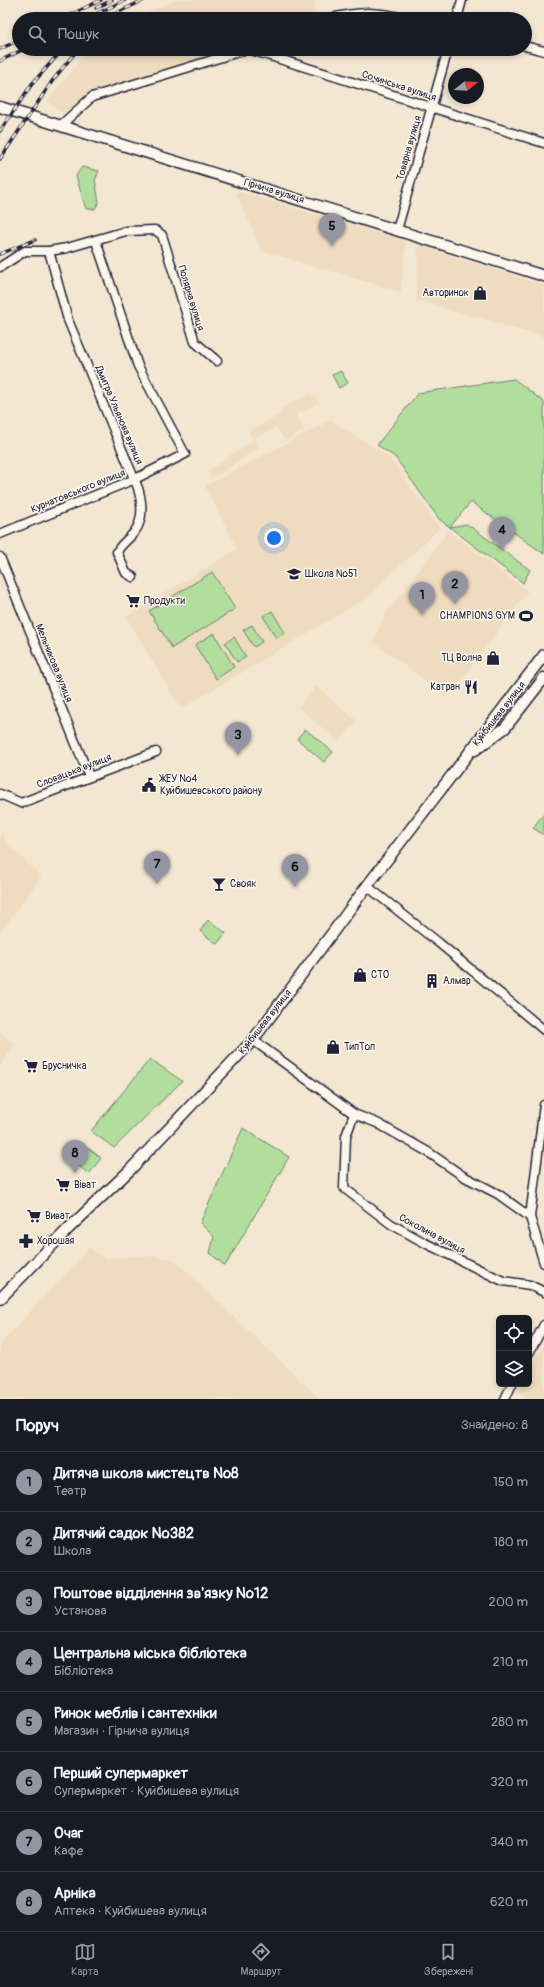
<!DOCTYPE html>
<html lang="uk">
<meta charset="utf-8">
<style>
:root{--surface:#171b24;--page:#242831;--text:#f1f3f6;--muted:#9ea1a6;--line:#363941;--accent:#9495a2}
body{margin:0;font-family:Pangolin,sans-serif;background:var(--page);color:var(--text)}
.controls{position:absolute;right:12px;bottom:12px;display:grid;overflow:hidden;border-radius:6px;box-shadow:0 2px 6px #0003}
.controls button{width:36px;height:36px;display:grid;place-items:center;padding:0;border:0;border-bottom:1px solid var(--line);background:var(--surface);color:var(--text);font:20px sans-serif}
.compass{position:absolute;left:448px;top:68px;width:36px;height:36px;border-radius:50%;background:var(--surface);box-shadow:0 2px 6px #0003;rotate:72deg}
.you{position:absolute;left:274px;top:538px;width:14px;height:14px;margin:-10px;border:3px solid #fff;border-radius:50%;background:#1a73e8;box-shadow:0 0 0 6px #1a73e833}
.badge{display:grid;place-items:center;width:26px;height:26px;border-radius:50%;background:var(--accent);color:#111;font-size:13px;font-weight:700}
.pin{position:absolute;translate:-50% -33px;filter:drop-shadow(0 1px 2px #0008)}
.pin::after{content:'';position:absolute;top:21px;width:14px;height:12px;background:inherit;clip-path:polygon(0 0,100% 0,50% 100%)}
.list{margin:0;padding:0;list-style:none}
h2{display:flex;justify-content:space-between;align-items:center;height:52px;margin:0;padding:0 16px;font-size:17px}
h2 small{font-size:13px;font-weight:400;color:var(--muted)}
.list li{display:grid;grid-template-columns:26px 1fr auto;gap:12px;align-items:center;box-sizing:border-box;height:60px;padding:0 16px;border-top:1px solid var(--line)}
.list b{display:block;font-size:15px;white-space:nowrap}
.list p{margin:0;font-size:13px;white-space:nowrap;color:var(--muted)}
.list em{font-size:13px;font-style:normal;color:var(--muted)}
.icon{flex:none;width:22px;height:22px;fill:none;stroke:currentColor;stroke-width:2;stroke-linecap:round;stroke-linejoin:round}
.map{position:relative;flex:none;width:544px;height:1399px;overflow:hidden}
.search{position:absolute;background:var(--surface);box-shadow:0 2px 6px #0003;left:12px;right:12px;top:12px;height:44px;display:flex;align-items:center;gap:10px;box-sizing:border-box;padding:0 14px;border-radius:22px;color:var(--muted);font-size:15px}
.sheet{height:532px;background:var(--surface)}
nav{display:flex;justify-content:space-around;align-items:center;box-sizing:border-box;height:56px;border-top:1px solid var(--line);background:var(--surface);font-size:11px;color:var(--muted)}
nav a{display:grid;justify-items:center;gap:2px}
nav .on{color:var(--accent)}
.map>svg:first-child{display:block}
.built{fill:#efdcc0}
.green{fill:#b1de9d;stroke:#6a806c}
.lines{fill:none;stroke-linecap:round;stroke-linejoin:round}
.minor-casing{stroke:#22223b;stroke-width:11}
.major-casing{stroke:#22223b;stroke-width:13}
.minor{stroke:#fbf7ec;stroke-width:8}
.major{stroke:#fbf7ec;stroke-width:10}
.rail-casing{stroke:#22223b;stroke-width:3.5}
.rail{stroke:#fbf7ec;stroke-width:2;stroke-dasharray:6;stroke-linecap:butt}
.labels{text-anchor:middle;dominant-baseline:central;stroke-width:3;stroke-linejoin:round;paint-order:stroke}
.street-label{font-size:10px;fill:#22223b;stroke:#fbf7ec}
.poi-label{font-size:10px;fill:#22223b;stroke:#fbf7ec;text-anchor:start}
</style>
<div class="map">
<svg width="544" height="1399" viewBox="0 0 544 1399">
<rect width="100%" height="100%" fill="#f4e7d2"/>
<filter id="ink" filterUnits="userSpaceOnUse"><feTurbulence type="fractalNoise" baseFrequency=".025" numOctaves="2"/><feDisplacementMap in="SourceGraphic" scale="8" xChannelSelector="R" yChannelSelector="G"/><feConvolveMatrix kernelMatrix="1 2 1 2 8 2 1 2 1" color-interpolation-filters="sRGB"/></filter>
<g filter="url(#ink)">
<g class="built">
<path d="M176,0H314L315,19H137L145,14Z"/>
<path d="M94,49H232L85,98L71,112L65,115L47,101L84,56Z"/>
<path d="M235,191L406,241L401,292L262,251Z"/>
<path d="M418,245L544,285V337L416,300Z"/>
<path d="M310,394L312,397L315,395L319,402L296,415L305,430L285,441L276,427L254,438L259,449L232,464L233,466L211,478L207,471L229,458L228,456L254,441L248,431L282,414L281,408Z"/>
<path d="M331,420L390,458L440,528L365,599L181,709L126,617L237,549L205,486Z"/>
<path d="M448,531L528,591L448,698L373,642L383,618Z"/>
<path d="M316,686L357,721L338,742L298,707Z"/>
<path d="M0,831L8,845L42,876L0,933Z"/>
<path d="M0,1032L15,1044L0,1067Z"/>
<path d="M89,1248L105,1258L153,1256L174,1259L320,1399H0V1344Z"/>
<path d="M544,1343V1399H526L518,1391L522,1384H529V1371Z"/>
</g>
<g class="green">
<path d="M82,167L99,171L95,180L99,202L95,209H86L76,176Z"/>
<path d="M341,371L348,383L339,388L332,375Z"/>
<path d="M514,379L544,402V554L471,502L450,527L467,524L530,570L523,583L439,519L395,457L377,445L418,393Z"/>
<path d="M212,572L235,609L172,648L149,611Z"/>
<path d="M272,611L285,633L276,638L263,616Z"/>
<path d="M252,625L262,642L254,647L243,630Z"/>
<path d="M214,633L234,667L216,679L195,645Z"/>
<path d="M234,637L246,657L237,662L225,643Z"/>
<path d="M305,729L333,752L324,762L297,739Z"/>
<path d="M543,814H544V835L533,828Z"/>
<path d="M208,920L226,933L217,944L200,931Z"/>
<path d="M150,1059L182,1081L114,1148L91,1131Z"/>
<path d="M243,1128L289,1157L225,1266L210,1253L214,1237L200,1223Z"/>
<path d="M83,1144L101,1158L89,1174L71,1160Z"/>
</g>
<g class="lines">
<defs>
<g id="minor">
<path d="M327,19C360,11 376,11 408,19"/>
<path d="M457,19L462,0"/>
<path d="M525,46L544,51"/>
<path d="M248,49L544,143"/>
<path d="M61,125L92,97L248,49"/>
<path d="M397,230L448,49"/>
<path d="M49,251L68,320L138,488C142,501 144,519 135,531C130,539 121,543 117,552L126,573L133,577"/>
<path d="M0,267L25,251H49L67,248L126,231L155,230L162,235L195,342L217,361"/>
<path d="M0,534L135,479L185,454L138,366L96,241"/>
<path d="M0,557L89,776"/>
<path d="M0,794L21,803L156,752"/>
<path d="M367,886L439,943L544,1030"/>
<path d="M253,1040L354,1114L377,1123L428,1152L463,1176L498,1194L530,1217"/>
<path d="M544,1105L530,1217L544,1263"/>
<path d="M354,1114L346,1136L344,1188L391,1224L425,1243L503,1281L530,1285L544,1292"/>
<path d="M529,1353L544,1325"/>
<path d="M505,1399L512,1384"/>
</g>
<g id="major">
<path d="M0,107L544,276"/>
<path d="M475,750L505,728L544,678"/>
<path d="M0,1299L68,1229L129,1171L253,1040L367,886L544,655"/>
</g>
</defs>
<use href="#minor" class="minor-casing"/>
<use href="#major" class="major-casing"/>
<use href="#minor" class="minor"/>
<use href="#major" class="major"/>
<defs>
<g id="rail">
<path d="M96,8L112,0"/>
<path d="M62,19L101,0"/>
<path d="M86,19L125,0"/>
<path d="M104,19L144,0"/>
<path d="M0,49L19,40"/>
<path d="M0,61L24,49"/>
<path d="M0,131L32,84L63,49"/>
<path d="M0,159L53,80L78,49"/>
<path d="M0,254L35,240"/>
</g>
</defs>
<use href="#rail" class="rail-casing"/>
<use href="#rail" class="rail"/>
</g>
</g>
<defs>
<symbol id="shop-bare" viewBox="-9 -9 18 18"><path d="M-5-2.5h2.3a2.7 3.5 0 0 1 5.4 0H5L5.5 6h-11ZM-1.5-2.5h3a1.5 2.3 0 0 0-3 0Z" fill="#22223b" stroke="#fbf7ec" stroke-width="2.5" paint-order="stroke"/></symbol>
<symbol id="school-bare" viewBox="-9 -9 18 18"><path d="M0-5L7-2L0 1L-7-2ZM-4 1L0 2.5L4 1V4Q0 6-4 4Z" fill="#22223b" stroke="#fbf7ec" stroke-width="2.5" paint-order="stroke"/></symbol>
<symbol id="supermarket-bare" viewBox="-9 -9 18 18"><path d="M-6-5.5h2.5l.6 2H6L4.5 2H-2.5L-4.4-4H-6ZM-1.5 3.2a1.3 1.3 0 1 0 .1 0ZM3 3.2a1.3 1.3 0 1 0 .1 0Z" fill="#22223b" stroke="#fbf7ec" stroke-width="2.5" paint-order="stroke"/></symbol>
<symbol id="stadium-bare" viewBox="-9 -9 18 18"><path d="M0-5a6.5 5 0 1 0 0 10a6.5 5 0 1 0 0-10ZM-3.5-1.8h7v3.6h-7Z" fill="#22223b" stroke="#fbf7ec" stroke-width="2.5" paint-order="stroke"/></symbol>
<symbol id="restaurant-bare" viewBox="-9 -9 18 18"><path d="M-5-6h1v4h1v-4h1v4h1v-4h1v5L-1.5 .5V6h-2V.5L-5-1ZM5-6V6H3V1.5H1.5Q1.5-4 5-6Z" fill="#22223b" stroke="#fbf7ec" stroke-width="2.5" paint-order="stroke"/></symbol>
<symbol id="civic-bare" viewBox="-9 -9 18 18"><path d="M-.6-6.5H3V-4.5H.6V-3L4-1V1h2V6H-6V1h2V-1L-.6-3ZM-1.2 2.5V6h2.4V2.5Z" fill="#22223b" stroke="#fbf7ec" stroke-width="2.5" paint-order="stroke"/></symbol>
<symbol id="bar-bare" viewBox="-9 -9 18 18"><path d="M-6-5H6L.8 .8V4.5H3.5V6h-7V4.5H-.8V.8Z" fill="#22223b" stroke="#fbf7ec" stroke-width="2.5" paint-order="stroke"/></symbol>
<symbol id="building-bare" viewBox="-9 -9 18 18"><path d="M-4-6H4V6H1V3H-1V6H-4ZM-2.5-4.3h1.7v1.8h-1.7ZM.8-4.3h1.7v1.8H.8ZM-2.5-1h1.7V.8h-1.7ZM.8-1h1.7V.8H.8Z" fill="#22223b" stroke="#fbf7ec" stroke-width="2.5" paint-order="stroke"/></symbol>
<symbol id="pharmacy-bare" viewBox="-9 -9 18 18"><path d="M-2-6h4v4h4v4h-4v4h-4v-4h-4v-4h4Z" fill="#22223b" stroke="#fbf7ec" stroke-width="2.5" paint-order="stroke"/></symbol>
</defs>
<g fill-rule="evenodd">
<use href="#shop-bare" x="470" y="283" width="20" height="20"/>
<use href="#school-bare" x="284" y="564" width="20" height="20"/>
<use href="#supermarket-bare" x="123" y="591" width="20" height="20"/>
<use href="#stadium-bare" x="516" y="606" width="20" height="20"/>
<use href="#shop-bare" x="483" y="648" width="20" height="20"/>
<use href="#restaurant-bare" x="461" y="677" width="20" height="20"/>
<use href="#civic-bare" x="139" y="775" width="20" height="20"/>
<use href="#bar-bare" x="209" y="874" width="20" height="20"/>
<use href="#shop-bare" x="350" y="965" width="20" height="20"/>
<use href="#building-bare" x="422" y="971" width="20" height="20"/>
<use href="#shop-bare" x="323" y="1037" width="20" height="20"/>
<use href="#supermarket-bare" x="21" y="1056" width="20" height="20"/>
<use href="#supermarket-bare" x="53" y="1175" width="20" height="20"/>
<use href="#supermarket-bare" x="24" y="1206" width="20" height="20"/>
<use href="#pharmacy-bare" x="16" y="1231" width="20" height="20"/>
</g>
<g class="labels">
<g class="street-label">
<text transform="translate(399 86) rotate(18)">Сочинська вулиця</text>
<text transform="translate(409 148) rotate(-74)">Товарна вулиця</text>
<text transform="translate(274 191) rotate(17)">Гірнича вулиця</text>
<text transform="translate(191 298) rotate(73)">Полярна вулиця</text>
<text transform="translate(119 415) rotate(67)">Дмитра Ульянова вулиця</text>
<text transform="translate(78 491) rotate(-22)">Курнатовського вулиця</text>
<text transform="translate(54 663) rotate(68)">Мельникова вулиця</text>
<text transform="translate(499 714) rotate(-52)">Куйбишева вулиця</text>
<text transform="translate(74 771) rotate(-21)">Словацька вулиця</text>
<text transform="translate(265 1022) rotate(-52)">Куйбишева вулиця</text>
<text transform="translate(432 1234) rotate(28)">Соколина вулиця</text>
</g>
<g class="poi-label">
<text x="469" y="293" text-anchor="end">Авторинок</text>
<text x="305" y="574">Школа №51</text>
<text x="144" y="601">Продукти</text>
<text x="515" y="616" text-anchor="end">CHAMPIONS GYM</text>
<text x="482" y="658" text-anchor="end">ТЦ Волна</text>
<text x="460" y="687" text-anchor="end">Катран</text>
<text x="160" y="779">ЖЕУ №4<tspan x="160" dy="12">Куйбишевського району</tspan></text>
<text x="230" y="884">Свояк</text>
<text x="371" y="975">СТО</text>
<text x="443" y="981">Алмар</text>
<text x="344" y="1047">ТипТоп</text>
<text x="42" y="1066">Брусничка</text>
<text x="74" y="1185">Віват</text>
<text x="45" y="1216">Виват</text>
<text x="37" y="1241">Хорошая</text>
</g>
</g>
</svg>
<div class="controls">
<button><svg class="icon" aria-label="locate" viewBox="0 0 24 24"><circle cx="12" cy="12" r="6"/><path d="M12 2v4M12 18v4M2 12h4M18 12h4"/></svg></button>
<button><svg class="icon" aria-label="layers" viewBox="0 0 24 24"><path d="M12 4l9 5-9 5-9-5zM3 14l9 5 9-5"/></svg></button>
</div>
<svg class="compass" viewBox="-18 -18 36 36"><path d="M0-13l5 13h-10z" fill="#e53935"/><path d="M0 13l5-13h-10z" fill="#9ea1a6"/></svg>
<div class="you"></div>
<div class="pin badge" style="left:422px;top:615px">1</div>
<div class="pin badge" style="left:455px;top:604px">2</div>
<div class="pin badge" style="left:238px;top:755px">3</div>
<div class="pin badge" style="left:502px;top:550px">4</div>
<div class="pin badge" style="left:332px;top:246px">5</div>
<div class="pin badge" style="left:295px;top:887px">6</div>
<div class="pin badge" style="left:157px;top:884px">7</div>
<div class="pin badge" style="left:75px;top:1173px">8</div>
<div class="search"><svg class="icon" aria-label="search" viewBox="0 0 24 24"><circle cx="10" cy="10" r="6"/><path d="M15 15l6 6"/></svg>Пошук</div>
</div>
<section class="sheet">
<h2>Поруч<small>Знайдено: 8</small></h2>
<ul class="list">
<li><span class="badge">1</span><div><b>Дитяча школа мистецтв №8</b><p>Театр</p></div><em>150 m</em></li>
<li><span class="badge">2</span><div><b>Дитячий садок №382</b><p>Школа</p></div><em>180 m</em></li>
<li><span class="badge">3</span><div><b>Поштове відділення зв'язку №12</b><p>Установа</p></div><em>200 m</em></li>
<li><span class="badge">4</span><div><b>Центральна міська бібліотека</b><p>Бібліотека</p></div><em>210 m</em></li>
<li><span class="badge">5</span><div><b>Ринок меблів і сантехніки</b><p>Магазин · Гірнича вулиця</p></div><em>280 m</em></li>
<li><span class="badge">6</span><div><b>Перший супермаркет</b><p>Супермаркет · Куйбишева вулиця</p></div><em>320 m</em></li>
<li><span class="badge">7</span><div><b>Очаг</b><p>Кафе</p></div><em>340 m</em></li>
<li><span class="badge">8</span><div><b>Арніка</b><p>Аптека · Куйбишева вулиця</p></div><em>620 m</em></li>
</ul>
</section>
<nav>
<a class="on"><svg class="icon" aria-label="map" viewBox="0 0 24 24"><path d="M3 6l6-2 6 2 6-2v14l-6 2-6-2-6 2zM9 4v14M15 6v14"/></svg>Карта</a>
<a><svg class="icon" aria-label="directions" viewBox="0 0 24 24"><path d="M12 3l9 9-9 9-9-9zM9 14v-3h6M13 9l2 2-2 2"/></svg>Маршрут</a>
<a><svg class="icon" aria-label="saved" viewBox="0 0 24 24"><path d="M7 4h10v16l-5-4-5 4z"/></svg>Збережені</a>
</nav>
